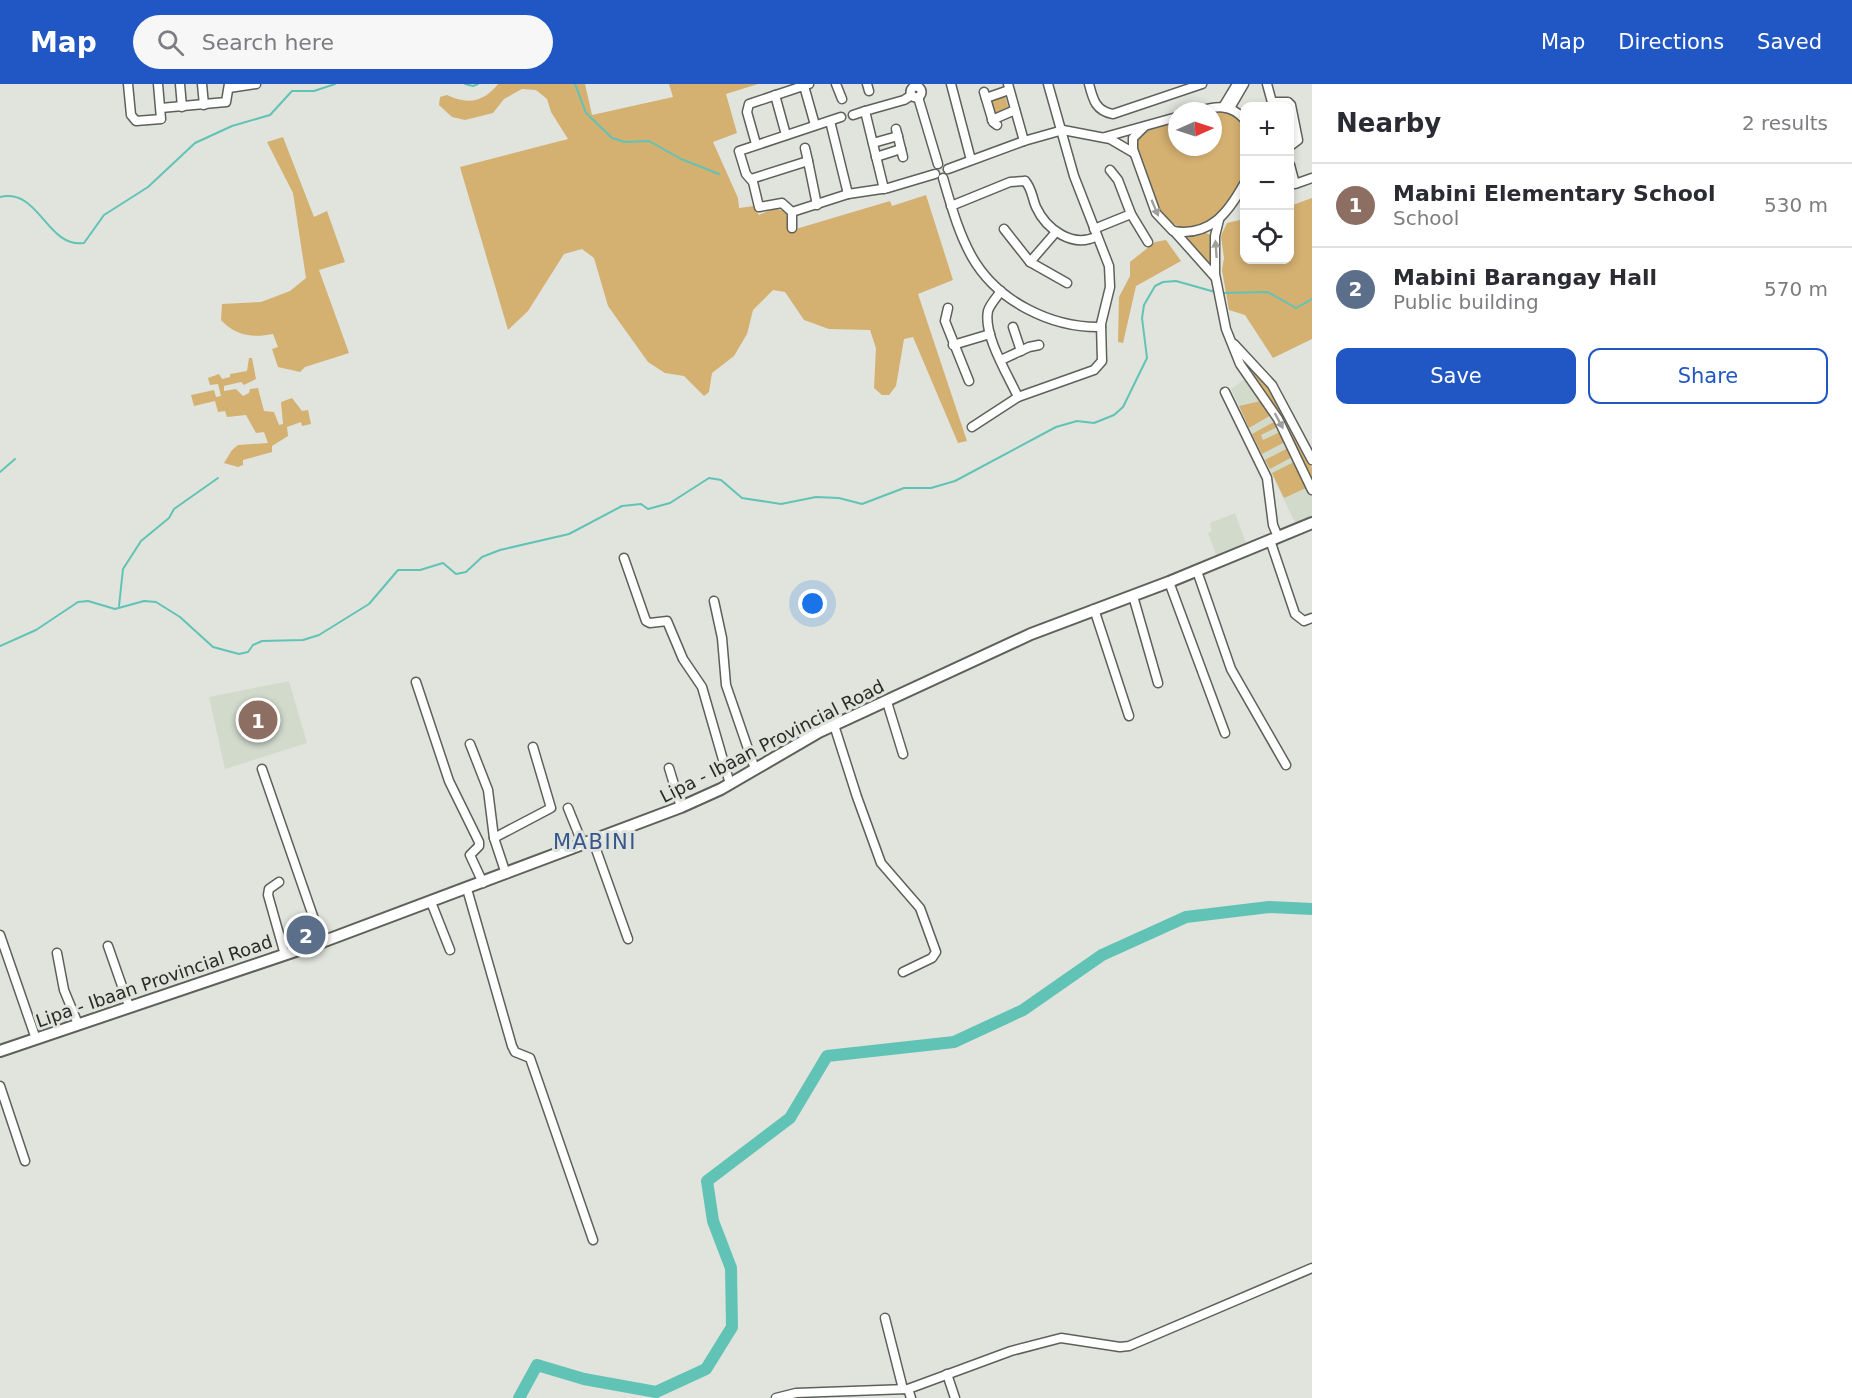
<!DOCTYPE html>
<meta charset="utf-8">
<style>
:root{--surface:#fff;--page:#f7f7f7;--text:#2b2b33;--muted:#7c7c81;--line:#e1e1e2;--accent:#2057c4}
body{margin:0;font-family:"DejaVu Sans",sans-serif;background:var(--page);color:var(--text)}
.controls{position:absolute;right:18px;top:18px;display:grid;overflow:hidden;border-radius:12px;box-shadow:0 3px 9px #0003}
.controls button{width:54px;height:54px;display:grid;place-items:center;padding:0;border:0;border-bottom:2px solid var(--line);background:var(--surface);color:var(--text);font:30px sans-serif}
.compass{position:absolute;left:1168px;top:18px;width:54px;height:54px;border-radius:50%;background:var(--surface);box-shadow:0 3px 9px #0003;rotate:87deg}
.you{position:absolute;left:813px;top:520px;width:21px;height:21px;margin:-15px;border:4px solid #fff;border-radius:50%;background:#1a73e8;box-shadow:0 0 0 9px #1a73e833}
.badge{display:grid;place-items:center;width:39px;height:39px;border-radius:50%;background:var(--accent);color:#fff;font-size:20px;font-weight:700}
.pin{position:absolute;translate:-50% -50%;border:3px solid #fff;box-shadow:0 2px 6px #0006}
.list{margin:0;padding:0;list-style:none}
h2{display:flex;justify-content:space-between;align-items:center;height:78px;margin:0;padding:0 24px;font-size:26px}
h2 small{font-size:20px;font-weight:400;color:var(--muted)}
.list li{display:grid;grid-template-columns:39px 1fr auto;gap:18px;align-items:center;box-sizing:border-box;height:84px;padding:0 24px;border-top:2px solid var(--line)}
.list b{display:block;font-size:22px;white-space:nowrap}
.list p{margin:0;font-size:20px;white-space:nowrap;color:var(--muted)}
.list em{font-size:20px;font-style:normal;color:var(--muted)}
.actions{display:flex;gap:12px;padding:18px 24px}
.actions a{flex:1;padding:14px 0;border:2px solid var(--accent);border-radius:12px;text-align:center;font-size:21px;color:var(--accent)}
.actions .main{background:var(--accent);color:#fff}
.icon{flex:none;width:33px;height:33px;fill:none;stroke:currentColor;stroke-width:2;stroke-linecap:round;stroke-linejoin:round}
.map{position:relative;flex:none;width:1312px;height:1314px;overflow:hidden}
header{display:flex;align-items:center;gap:36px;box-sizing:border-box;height:84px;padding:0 30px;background:var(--accent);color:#fff}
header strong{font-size:28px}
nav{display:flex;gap:33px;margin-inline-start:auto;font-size:21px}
.search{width:420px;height:54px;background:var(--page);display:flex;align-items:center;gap:15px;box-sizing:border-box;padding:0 21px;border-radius:33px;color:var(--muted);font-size:22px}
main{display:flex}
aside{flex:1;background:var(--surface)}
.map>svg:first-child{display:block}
.built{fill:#d2dacc}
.green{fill:#d4b071}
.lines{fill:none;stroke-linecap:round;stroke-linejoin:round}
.stream{stroke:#61c3b6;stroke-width:2}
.river{stroke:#61c3b6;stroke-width:12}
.street-casing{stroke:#5d615a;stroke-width:11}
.secondary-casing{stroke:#5d615a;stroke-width:14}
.street{stroke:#fff;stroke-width:8}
.secondary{stroke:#fff;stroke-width:10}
.oneway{fill:#9fa09e}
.labels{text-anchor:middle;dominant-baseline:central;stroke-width:6;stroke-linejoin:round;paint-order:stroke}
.street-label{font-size:18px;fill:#292b28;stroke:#e0e4dd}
.quarter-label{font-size:21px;letter-spacing:1.5px;fill:#37558e;stroke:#e0e4dd}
</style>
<header>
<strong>Map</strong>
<div class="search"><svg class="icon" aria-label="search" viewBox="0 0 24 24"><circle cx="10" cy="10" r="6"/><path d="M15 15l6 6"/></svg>Search here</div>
<nav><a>Map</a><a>Directions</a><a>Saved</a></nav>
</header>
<main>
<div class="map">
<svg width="1312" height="1314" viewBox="0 0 1312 1314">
<rect width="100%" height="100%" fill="#e0e4dd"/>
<g class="built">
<path d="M1248,293L1266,317L1312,409V438L1297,443L1231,305Z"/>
<path d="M1235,429L1247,462L1218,476L1208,449L1212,447L1210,439Z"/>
<path d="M289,597L307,659L225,685L209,613Z"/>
</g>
<g class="green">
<path d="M498,0H585L592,31L673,13L669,0H758L726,10L737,49L713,58L738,114L739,124L754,122L759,131C768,127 777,122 786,128L789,147L890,117L892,122L926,111L953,196L918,210L967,357L958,359L913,253L904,255L896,302L889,311H882L874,304L876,264L870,246L829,245L804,236L785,208L773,206L753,226L747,250L734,272L712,289L709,308L704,312L684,292L665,289L648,278L608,222L594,174L582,165L564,170L528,227L508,246L460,83L568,55L551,28L547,15L536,6L522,5L504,15L493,29L465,36L452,33L439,21L440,13L447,11C468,21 484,18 498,0Z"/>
<path d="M1005,12L1009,25L995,30L991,17Z"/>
<path d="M1213,27L1234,30L1244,39V91L1240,100L1217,133L1196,144H1183L1169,138L1160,127L1137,67L1136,55L1141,48L1177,37V63H1213Z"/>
<path d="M283,53L314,133L327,127L345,178L319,186L349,269L305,283L300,288L278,283L272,265L278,263L273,250C252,254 236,252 221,236L222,220L261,218L290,207L306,194L293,109L267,58Z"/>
<path d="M1312,114V255L1273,274L1245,231L1229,226L1222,186L1224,174L1221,152L1227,139L1244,135V176H1290V122Z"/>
<path d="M1206,149L1211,151L1213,178L1208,179L1185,154Z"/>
<path d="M1166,156L1181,177L1136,202L1123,259L1118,258L1119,213L1130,192V178L1155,158Z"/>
<path d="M249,274H252L256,295L244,301L241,298L224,302V307L236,305L243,312L249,309L250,305L258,304L264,327L274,328L279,341L283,340L281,318L292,314L302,327L308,326L311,340L302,342L301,338L287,343L288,352L272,362V368L243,376V381L238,383L224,379L232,366L238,361L268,359L264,348L256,349L246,331L227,333L225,327L218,328L215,317L194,322L191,311L214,306L216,313L221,312L218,300L210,301L208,294L219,290L222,295L230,293V290L247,287Z"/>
<path d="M1255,287L1276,314L1312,384V396L1287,342L1252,290Z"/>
<path d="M1261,317L1271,331L1249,344L1239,322Z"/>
<path d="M1274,338L1277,343L1261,351L1263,356L1280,348L1285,358L1262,370L1252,350Z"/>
<path d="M1288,364L1292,373L1270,385L1265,376Z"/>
<path d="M1294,378L1306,404L1284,414L1272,389Z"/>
</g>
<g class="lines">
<g class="stream">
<path d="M465,0L473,2L478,0"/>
<path d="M575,0L586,29L612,54L625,58L649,57L681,75L719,90"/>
<path d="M0,113C40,104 46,164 84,159L104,131L148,103L195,59L232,42L270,31L292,7H314L335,0"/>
<path d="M1221,209L1268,208L1296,224L1312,215"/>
<path d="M0,388L15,375"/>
<path d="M119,522L123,485L141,457L169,434L174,425L218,394"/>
<path d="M0,562L36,546L78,518L88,517L115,525L144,517L156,518L180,533L213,563L239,570L248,568L253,561L262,557L303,556L319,551L369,520L398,486H420L443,479L456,490L466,488L482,473L500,466L569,450L622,422L641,420L648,425L670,419L709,394L721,396L742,414L781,420L816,413L839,414L862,420L904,404H931L955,397L1056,343L1077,337L1094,339L1114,331L1123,323L1147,274L1142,234L1144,221L1155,202L1163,198L1176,197L1215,208"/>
</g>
<path class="river" d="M519,1314L537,1281L584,1295L656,1308L706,1285L732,1243L731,1184L713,1137L707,1097L790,1034L827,972L954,958L1023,926L1102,871L1186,833L1269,823L1312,825"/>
<defs>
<g id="street">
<path d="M128,0L131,31L136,37L161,35L158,0"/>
<path d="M180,0L182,23"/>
<path d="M202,0L204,21"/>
<path d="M836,0L842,15"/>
<path d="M867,0L869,7"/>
<path d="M951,0L971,76"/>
<path d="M1008,0L1024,57"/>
<path d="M1089,0C1093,16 1096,27 1113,30L1202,0"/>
<path d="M1267,0L1273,22"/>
<path d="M804,2L815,41"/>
<circle cx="916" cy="8" r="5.5"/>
<path d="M229,4L256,0"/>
<path d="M984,8L993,38L997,41"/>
<path d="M775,11L786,51"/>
<path d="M918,13L938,80"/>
<path d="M986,14L1009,6"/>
<path d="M1272,18H1288L1291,21L1298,56L1290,62"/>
<path d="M1223,23L1237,0"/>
<path d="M161,24L226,18L229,0"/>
<path d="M1230,24L1244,0"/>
<path d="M1199,27C1216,22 1231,20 1244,35"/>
<path d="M853,31L865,27"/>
<path d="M992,36L1015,26"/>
<path d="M830,37L848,110L888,104L935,90"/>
<path d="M1144,43L1133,54V65L1156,129L1173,147C1210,153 1228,129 1244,100"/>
<path d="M896,45L903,73"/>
<path d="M1105,53L1177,33"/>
<path d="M873,59L898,52"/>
<path d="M756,60L747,28L749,20L809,0"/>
<path d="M805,64L808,77"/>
<path d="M876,73L901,65"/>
<path d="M1290,81L1295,100L1312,94"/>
<path d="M948,85L1024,57L1063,46L1110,55L1134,69"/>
<path d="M943,94C951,121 958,148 972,173C997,217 1051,244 1101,243"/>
<path d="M751,95L808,77L817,121"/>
<path d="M1025,97C1032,104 1032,114 1036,123C1046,145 1073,165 1097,152"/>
<path d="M884,105L865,27L904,16L912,11"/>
<path d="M951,122L1010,98L1025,97"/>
<path d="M792,128L782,119L759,123L753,98L746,90L739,67L841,33"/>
<path d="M792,128L848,110"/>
<path d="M1131,130L1148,158"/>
<path d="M1219,136L1215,152V190L1226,245L1240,280L1278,335L1312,406"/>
<path d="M792,144V128"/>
<path d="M1004,145L1030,178L1067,199"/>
<path d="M1094,145L1131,130L1118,96L1110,86"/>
<path d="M1174,147L1215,193"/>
<path d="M1030,178L1056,148"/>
<path d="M1001,207C997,213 990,220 988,227C983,251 1008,291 1018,313"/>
<path d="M948,224L945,237L969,297"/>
<path d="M1013,243L1021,267"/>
<path d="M1234,260L1272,301L1312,376"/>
<path d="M953,261L990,250"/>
<path d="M1001,276L1029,263L1039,261"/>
<path d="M1225,308L1267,394L1273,441L1278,453"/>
<path d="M972,343L1018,313L1094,286L1102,277L1101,240L1110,203L1109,182L1074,92L1048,0"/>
<path d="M1270,456L1295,530L1304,537L1312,534"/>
<path d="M624,474L646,537L650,539L667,537L683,575L702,603L730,700"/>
<path d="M1197,487L1231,585L1286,681"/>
<path d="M1169,498L1225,649"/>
<path d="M1133,512L1158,599"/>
<path d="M714,517L722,554L726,601L755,685"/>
<path d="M1094,525L1129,632"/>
<path d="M416,598L449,697L479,758V762L470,771L483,799"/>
<path d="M887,618L903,670"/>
<path d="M834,641L857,713L881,779L920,824L936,868L932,874L903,888"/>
<path d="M470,660L488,706L494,754"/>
<path d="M669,684L681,723"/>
<path d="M262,685L322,858"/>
<path d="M568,724L583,761"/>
<path d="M593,757L628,855"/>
<path d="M506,790L494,754L551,724L533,663"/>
<path d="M279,798L269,805L268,811L285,871"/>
<path d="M467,805L512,962L515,968L530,974L593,1156"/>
<path d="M431,818L450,866"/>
<path d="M0,851L36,955"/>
<path d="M108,862L129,922"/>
<path d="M57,869L64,906L78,940"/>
<path d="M0,1002L25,1077"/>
<path d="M885,1234L903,1305"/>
<path d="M947,1290L955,1314"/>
<path d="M908,1305L911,1314"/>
<path d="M776,1314L796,1309L908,1305L1011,1267L1061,1254L1120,1263L1129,1262L1312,1184"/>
</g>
<path id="secondary" d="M0,967L322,858L681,723L721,705L819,648L1031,550L1169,498L1312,439"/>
</defs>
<use href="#street" class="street-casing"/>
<use href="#secondary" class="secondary-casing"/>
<use href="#street" class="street"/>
<use href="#secondary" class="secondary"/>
</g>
<defs><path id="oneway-solid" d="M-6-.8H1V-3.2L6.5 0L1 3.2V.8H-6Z" transform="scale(1.5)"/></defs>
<g class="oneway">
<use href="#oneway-solid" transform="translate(1155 124) rotate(67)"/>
<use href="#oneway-solid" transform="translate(1216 165) rotate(-94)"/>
<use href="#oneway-solid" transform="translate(1279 337) rotate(62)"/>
</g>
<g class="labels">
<g class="street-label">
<text transform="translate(772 657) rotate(-27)">Lipa - Ibaan Provincial Road</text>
<text transform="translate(154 897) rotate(-19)">Lipa - Ibaan Provincial Road</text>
</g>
<g class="quarter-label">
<text x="595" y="758">MABINI</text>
</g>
</g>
</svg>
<div class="controls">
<button>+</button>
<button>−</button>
<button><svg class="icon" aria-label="locate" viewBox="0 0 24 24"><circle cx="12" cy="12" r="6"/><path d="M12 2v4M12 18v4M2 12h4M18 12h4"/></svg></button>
</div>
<svg class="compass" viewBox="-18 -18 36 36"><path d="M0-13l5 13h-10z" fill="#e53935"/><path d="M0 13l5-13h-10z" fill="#7c7c81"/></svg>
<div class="you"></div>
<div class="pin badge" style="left:258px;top:636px;background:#8d6e63">1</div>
<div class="pin badge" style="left:306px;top:851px;background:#5c6f8a">2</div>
</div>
<aside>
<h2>Nearby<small>2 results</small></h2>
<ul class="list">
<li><span class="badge" style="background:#8d6e63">1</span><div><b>Mabini Elementary School</b><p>School</p></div><em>530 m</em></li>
<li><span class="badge" style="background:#5c6f8a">2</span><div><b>Mabini Barangay Hall</b><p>Public building</p></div><em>570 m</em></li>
</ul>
<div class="actions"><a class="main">Save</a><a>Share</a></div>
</aside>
</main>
